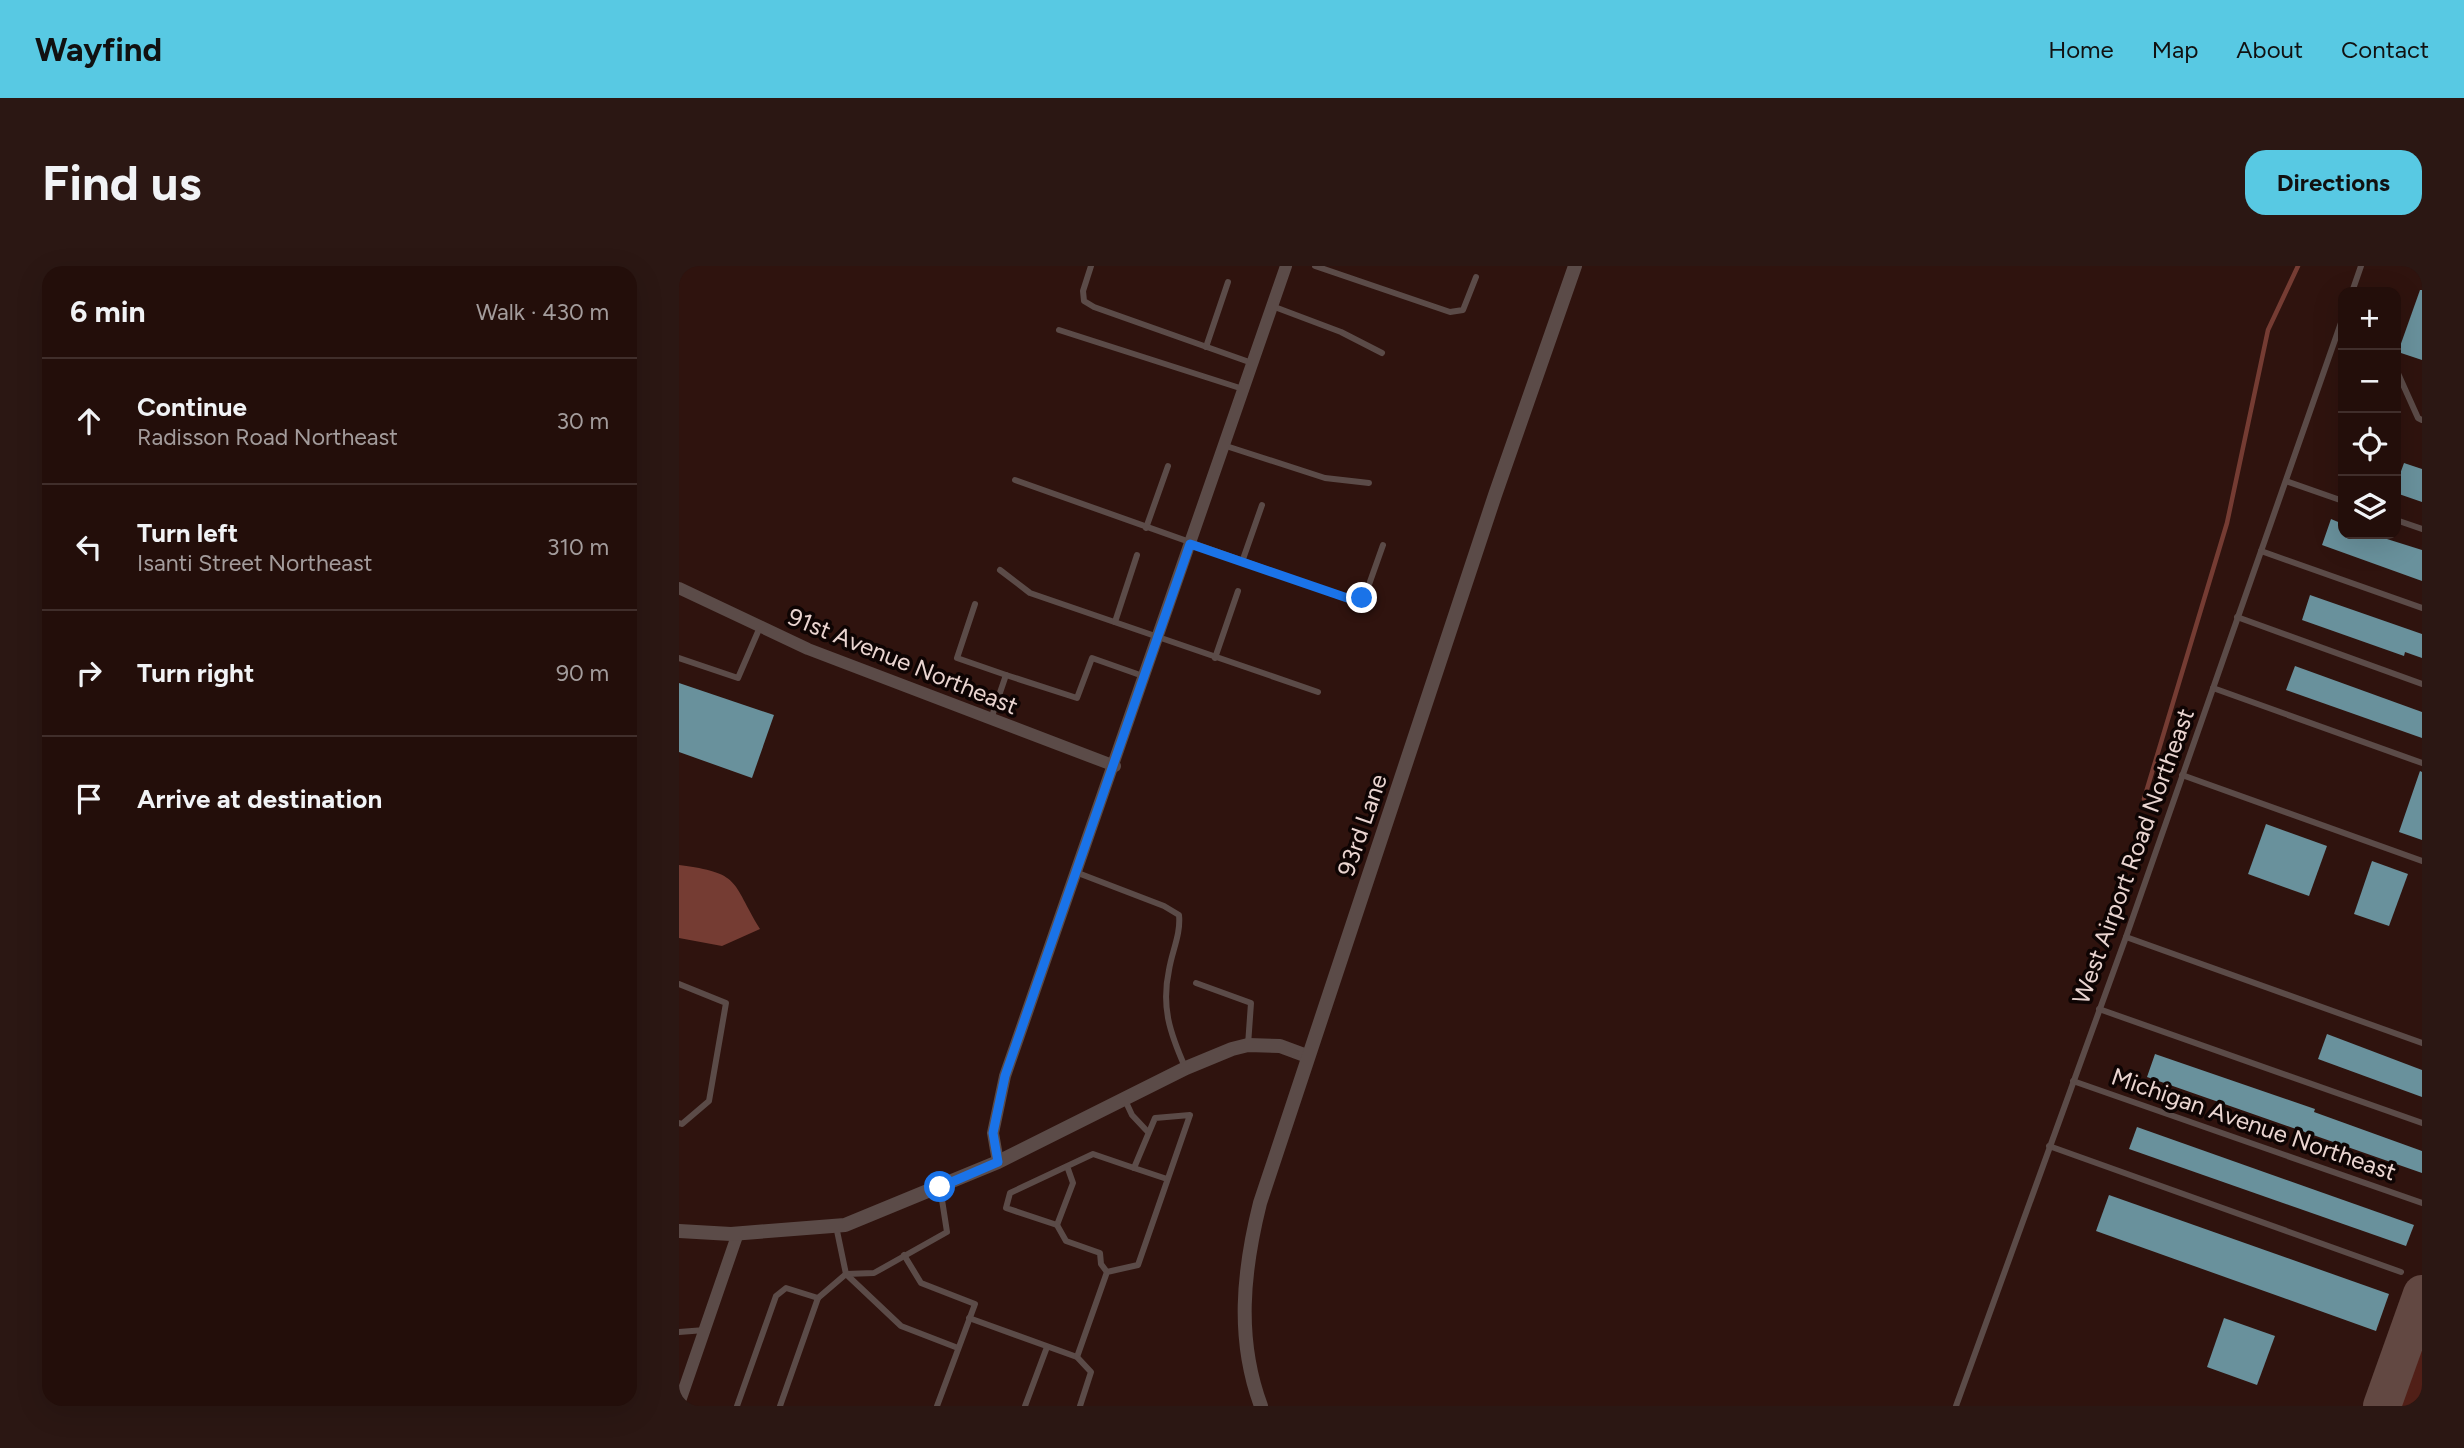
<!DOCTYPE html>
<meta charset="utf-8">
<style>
:root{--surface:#230e0a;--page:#2b1713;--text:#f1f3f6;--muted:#a39c9c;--line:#402e2b;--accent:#58c9e3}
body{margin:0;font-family:Figtree,sans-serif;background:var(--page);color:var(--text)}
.controls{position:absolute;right:21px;top:21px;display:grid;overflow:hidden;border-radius:14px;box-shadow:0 7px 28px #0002}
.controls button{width:63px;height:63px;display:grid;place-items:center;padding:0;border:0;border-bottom:2px solid var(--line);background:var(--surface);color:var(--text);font:35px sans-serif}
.stop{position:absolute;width:21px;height:21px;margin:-16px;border:5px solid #1a73e8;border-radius:50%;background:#fff}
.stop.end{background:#1a73e8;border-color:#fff;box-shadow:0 2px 7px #0008}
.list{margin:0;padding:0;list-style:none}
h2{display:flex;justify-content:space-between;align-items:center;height:91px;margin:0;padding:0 28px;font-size:30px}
h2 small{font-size:23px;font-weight:400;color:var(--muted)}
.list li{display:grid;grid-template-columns:46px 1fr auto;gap:21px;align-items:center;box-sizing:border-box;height:126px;padding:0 28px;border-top:2px solid var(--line)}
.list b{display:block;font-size:26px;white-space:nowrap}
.list p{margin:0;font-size:23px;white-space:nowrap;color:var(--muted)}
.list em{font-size:23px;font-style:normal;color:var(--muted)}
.icon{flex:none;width:38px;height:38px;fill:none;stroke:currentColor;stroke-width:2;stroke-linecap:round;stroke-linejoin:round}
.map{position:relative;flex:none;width:1743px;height:1140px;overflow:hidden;border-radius:21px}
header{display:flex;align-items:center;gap:42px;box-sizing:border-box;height:98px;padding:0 35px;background:var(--accent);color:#111}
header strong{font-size:33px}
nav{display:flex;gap:38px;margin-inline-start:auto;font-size:24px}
.intro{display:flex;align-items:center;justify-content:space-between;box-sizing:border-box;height:168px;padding:0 42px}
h1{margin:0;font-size:49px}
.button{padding:18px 32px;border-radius:21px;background:var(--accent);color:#111;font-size:24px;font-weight:700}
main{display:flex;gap:42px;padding:0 42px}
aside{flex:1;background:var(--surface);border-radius:21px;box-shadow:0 7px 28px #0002}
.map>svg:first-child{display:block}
.green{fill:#511f17}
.water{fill:#753c33}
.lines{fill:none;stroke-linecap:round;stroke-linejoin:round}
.stream{stroke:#753c33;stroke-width:4.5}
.taxiway{stroke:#624842;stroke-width:38}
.building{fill:#69919c}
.service{stroke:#5b4b48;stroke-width:6}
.minor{stroke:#5b4b48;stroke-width:12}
.tertiary{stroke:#5b4b48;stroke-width:14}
.route{stroke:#1a73e8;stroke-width:9}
.labels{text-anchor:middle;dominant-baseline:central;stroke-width:7;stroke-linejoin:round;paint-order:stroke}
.street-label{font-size:24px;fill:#ead5d1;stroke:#0e0403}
</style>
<header>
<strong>Wayfind</strong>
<nav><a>Home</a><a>Map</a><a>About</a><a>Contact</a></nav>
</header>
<div class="intro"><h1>Find us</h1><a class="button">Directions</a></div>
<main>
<aside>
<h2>6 min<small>Walk · 430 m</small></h2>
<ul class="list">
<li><svg class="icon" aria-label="ahead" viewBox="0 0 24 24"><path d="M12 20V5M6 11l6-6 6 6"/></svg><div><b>Continue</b><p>Radisson Road Northeast</p></div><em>30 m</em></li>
<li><svg class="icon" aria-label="left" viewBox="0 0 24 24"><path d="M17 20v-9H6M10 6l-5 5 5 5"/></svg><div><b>Turn left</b><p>Isanti Street Northeast</p></div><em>310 m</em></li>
<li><svg class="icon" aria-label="right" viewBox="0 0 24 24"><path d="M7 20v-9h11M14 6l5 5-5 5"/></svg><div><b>Turn right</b></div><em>90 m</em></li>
<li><svg class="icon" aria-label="arrive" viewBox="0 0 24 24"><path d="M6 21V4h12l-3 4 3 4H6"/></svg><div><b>Arrive at destination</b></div></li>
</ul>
</aside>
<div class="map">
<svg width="1743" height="1140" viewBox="0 0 1743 1140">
<rect width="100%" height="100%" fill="#2f130e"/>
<path class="green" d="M1743,1074V1140H1719Z"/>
<path class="water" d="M0,599C62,607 52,615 81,663L43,680L0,672Z"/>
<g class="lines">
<path class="stream" d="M1465,533L1548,257L1589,64L1619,0"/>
<path class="taxiway" d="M1703,1140L1743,1028"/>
</g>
<g class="building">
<path d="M1741,24H1743V94L1719,86Z"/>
<path d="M1725,197L1743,203V236L1717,227V206L1721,208Z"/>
<path d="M1652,253L1664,258V268H1692L1743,284V315L1643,279Z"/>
<path d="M1631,329L1743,368V392L1726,386L1725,390L1623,354Z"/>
<path d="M1616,400L1743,446V472L1607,424Z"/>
<path d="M0,417L95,449L73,512L0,486Z"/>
<path d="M1741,505L1743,506V574L1720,566Z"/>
<path d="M1587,558L1648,580L1630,630L1569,608Z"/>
<path d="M1693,595L1729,608L1710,660L1675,648Z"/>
<path d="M1648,768L1743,804V831L1639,793Z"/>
<path d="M1476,788L1636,843L1635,846L1743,885V907L1468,811Z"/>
<path d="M1458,861L1735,959L1727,980L1450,883Z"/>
<path d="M1430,929L1710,1028L1697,1065L1417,965Z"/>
<path d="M1545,1052L1596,1070L1578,1119L1528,1101Z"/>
</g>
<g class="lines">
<g class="service">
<path d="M412,0L404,25L405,35L415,41L573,97"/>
<path d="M636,0L771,46L784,44L797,11"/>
<path d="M1673,26L1682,0"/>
<path d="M593,40L662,66L703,87"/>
<path d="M380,64L564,123"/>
<path d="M527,81L549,16"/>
<path d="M1717,103L1739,152L1743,154"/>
<path d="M544,179L646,212L690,217"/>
<path d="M336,214L677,335L687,327L704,279"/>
<path d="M1607,215L1664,235"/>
<path d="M1717,254L1743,263"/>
<path d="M467,262L489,200"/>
<path d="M1582,285L1743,342"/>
<path d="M563,296L583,239"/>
<path d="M321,304L351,327L639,426"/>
<path d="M296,338L278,392L327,409"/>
<path d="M1558,351L1743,418"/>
<path d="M436,356L458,289"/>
<path d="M0,392L59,412L81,361"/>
<path d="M536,392L559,325"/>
<path d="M1534,422L1743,497"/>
<path d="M312,453L327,409L398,432L413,392L464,410"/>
<path d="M1503,509L1743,595"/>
<path d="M399,607L485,640L500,649C502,668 493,685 490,704C482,741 491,767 506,801"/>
<path d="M1447,671L1743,777"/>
<path d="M517,717L572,737L569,779"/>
<path d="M0,718L47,737L30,835L3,858L0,857"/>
<path d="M1420,743L1743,857"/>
<path d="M1394,815L1743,937"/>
<path d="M446,834L453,849L468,865"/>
<path d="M1370,880L1722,1006"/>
<path d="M388,900L394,917L378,959L327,942L331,927L414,888L455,902"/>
<path d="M378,959L387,975L421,987L422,998L428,1006"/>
<path d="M157,960L167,1008L222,1060L279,1082"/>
<path d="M225,989L242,1017L296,1038L258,1140"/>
<path d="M290,1052L398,1091L412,1106L401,1140"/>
<path d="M0,1066L26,1064"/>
<path d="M398,1091L428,1006L459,999L511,849L476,852L455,902L488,913"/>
<path d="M58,1140L97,1030L107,1022L139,1032"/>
<path d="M101,1140L139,1032L167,1008L195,1007L268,966L261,921"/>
<path d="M346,1140L368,1081"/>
<path d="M1277,1140L1447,671L1664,51"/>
</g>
<g class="minor">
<path d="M0,322L129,383L436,500"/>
<path d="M319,896L314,867L326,810L607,0"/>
<path d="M0,1138L59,967"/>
</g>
<g class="tertiary">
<path d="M0,965L52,968L166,959L319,896L507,802L553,783L569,779L601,780L628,790"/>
<path d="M582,1140C557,1073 564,1005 581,937L816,229L896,0"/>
</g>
</g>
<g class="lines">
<path class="route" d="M261,921L319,896L314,867L326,810L511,278L677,335L683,332"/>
</g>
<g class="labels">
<g class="street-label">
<text transform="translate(224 395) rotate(22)">91st Avenue Northeast</text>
<text transform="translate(683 559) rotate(-71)">93rd Lane</text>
<text transform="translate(1454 590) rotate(-70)">West Airport Road Northeast</text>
<text transform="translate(1575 858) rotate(19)">Michigan Avenue Northeast</text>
</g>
</g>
</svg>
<div class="controls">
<button>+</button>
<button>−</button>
<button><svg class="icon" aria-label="locate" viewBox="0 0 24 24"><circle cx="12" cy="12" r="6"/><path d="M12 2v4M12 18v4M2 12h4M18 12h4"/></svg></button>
<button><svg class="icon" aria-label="layers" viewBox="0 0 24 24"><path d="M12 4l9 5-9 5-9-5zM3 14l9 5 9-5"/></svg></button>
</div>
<div class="stop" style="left:261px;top:921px"></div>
<div class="stop end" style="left:683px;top:332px"></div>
</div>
</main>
